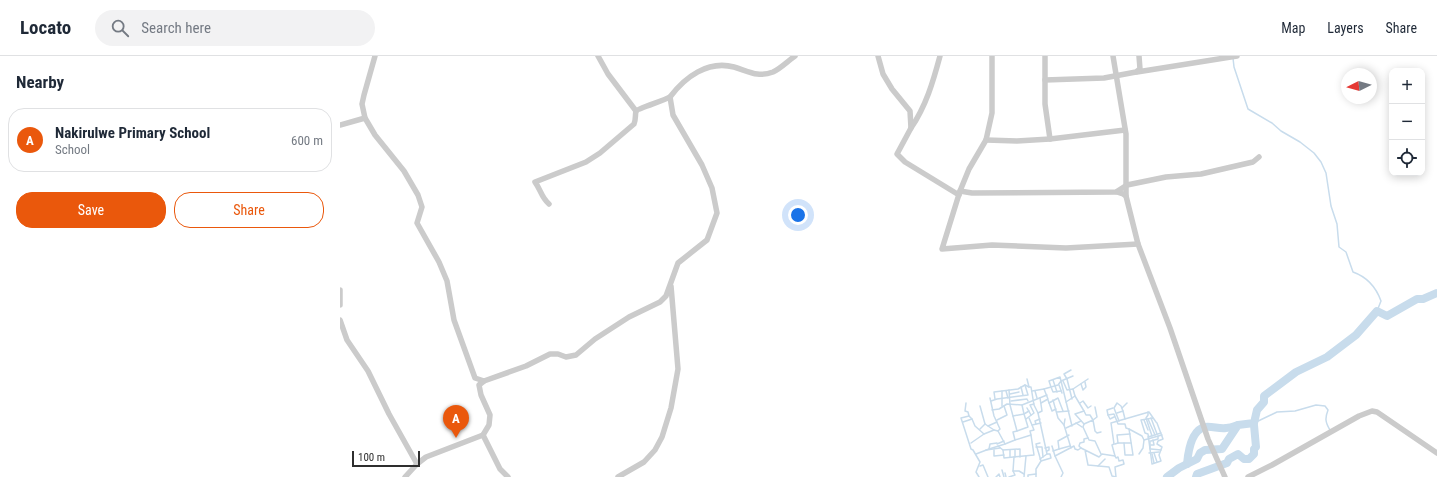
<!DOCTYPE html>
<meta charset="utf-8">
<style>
:root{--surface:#fff;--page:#f2f2f3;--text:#1f2937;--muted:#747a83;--line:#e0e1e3;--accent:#ea580c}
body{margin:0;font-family:"Roboto Condensed",sans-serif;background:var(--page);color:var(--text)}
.controls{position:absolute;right:12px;top:12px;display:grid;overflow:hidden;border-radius:8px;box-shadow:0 2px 10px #0003}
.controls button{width:36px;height:36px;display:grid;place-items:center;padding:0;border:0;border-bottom:1px solid var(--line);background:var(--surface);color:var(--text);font:20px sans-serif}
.compass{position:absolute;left:1001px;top:12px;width:36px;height:36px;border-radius:50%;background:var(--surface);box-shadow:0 2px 10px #0003;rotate:265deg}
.scale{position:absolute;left:12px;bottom:10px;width:68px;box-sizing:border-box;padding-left:4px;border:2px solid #2e2e2e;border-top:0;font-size:11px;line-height:14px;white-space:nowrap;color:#2e2e2e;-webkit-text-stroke:3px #fff;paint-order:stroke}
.you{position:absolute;left:458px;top:159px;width:14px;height:14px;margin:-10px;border:3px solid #fff;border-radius:50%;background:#1a73e8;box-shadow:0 0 0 6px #1a73e833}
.badge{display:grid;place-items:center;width:26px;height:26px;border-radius:50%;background:var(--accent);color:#fff;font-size:13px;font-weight:700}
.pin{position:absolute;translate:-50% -33px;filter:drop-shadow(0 1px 2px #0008)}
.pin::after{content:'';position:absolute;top:21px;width:14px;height:12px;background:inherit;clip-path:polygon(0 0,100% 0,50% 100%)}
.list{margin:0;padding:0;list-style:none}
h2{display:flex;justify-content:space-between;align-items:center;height:52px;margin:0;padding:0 16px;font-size:17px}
h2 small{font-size:13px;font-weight:400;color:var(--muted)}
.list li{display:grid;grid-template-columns:26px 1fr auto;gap:12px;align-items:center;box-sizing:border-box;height:64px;margin:0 8px 8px;padding:0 8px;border:1px solid var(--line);border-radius:16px}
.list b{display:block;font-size:15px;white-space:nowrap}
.list p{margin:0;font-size:13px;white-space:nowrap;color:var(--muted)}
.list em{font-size:13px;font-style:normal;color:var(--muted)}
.actions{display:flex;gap:8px;padding:12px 16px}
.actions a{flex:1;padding:9px 0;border:1px solid var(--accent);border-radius:16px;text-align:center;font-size:14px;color:var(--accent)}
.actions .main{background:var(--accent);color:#fff}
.icon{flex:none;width:22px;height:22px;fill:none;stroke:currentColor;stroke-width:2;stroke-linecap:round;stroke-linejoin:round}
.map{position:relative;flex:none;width:1097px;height:421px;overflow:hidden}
header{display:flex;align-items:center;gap:24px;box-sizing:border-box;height:56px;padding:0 20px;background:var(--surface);border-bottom:1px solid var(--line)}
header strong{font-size:19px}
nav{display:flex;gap:22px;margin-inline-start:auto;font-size:14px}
.search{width:280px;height:36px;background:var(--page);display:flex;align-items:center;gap:10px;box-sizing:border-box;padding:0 14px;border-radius:22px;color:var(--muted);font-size:15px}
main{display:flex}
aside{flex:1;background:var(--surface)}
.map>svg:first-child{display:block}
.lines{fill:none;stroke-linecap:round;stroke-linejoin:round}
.stream{stroke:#c8dcec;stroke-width:1.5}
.river{stroke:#c8dcec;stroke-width:8}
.minor{stroke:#cbcbcb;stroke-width:5.5}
</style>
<header>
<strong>Locato</strong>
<div class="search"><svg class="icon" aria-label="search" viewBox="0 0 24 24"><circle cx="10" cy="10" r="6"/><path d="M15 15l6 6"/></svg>Search here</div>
<nav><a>Map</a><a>Layers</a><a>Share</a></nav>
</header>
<main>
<aside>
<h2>Nearby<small></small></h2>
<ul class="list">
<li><span class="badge">A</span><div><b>Nakirulwe Primary School</b><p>School</p></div><em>600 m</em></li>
</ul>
<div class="actions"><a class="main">Save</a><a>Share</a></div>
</aside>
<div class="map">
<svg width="1097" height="421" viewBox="0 0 1097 421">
<rect width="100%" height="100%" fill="#fff"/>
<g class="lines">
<g class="stream">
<path d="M893,2L894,11L908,53L932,67L941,75L960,86L974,97L981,106L986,117L991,150L997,168L999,191L1006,196L1013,216C1027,221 1036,231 1041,245L1037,255"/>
<path d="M731,314L724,318L727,323L732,343"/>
<path d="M687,323L689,331H691L694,349L698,357L707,398"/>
<path d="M713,324L717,336"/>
<path d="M723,325L727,334L733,333L735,340L726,346"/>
<path d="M741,328L743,334L746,331L745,326"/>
<path d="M719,329L722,337"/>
<path d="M681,331L683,339"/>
<path d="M704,333L711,331L709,325L720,321L721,325L733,320"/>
<path d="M733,333L748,323"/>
<path d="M662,335V350"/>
<path d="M666,335L668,342"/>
<path d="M692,335L704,333L708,343L701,347"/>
<path d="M695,335L697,342"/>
<path d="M721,335L713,336L711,331L718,329L721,325L732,370"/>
<path d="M670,338L679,336"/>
<path d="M735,340L744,355"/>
<path d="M650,342L654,360L660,373L658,375L654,374"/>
<path d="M655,343L654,336L678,333L685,329L689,331"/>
<path d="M708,344L712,355L716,353"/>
<path d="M713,344L718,362L724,369"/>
<path d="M651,345L657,343L688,339L685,329"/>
<path d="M671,345L687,343L688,345"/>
<path d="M626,347L625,355L628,356L629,360L621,362L631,393L633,394L640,406L636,416L639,421"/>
<path d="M709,347L718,342L723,355"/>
<path d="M740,347L743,345L748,352L751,350"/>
<path d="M640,350L645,368L654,374L644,378"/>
<path d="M755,351L757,361L753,364L750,359H746L744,355L735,358L744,368L743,371L749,384L755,385L761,398"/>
<path d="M687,352L691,359"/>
<path d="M782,352L787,347"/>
<path d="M652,354L659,353L667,348L682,349L707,339"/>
<path d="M717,356L729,355"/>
<path d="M808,356V359L806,362L812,380"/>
<path d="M698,357L702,355L700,342"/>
<path d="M777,357L783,355L785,363"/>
<path d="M768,359L767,354L773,352"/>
<path d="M629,360L632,363L635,370L644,378L631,387"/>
<path d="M673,360L684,358L682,349"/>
<path d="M774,361L770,363L768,359L774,358L778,368H785L786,372L789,373L793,399H785L784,387"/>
<path d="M689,362L692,369"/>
<path d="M811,362L817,378"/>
<path d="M686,363L694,357L690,349L694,348"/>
<path d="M725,363L724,369L731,392"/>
<path d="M808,363L815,379"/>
<path d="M657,364L667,359L664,350"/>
<path d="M804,364L808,374"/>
<path d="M779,365L774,352L777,347L781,350L783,355"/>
<path d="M623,366L632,363"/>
<path d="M736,367L742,371"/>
<path d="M914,367L937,356L955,355L976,349L985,350L988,354C985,362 985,366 990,374"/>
<path d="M696,368L695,365L700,363"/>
<path d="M744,368L753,364L755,375L757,377L761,376"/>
<path d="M648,370L657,366"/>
<path d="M726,372L741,365"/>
<path d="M640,373L645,368"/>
<path d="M789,373L802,380L804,384"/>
<path d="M677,375L688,371L684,358L689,355"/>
<path d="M691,379L690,375L694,374L692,369L701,367"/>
<path d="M808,381L821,377"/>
<path d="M810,385V393"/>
<path d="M811,385L818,383V380"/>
<path d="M778,387H791"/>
<path d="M657,388L664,385"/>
<path d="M665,388L675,384L673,376L677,375L670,349L669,334"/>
<path d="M775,388L778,387L777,379L790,378"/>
<path d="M811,389H814L813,384"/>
<path d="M658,390L663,394L664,402L694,399L691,379L675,384"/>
<path d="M712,390L715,400"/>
<path d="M696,391H702L703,401"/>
<path d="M705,392L709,391V394L707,395"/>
<path d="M741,392L759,401L762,398L775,400L776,402L778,401L779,405L783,404L784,408L775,411L776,421L772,420L769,411L748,409L745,394"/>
<path d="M649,393L665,388L658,375"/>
<path d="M719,393L730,390"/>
<path d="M811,393L821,394"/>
<path d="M646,394L660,392"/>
<path d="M654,394V400L664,399"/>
<path d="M663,394L680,393V401"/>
<path d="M675,394V401"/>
<path d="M713,395L719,393L718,385L729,379"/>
<path d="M809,397L819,396"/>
<path d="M814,397L817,406"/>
<path d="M636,398L649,393L650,388L657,387"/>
<path d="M799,398L803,392L804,384L822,379"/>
<path d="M812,398L814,407"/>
<path d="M775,400L772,389L774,388L771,367L809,356L816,366L817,367L823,383L818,385L817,388L822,391L819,399L821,405L812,408L808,378L805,377L801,364L813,362"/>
<path d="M670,401V394"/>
<path d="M674,401L673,415H679L684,418"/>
<path d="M700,403L707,398H710L711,402L701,405"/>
<path d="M640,410L643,409L648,421"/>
<path d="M758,410L765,403"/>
<path d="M662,414L664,421"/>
<path d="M665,417L666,421"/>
<path d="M696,418V413L701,405L696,388L700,387"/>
<path d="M656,421L659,418L660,421"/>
<path d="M669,421L675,419L673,415"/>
<path d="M684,421L686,400"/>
<path d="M688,421V419L696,418V421"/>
<path d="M721,421L723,417L715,400L734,390L735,393L738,394L741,392L739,390L740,387L744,386V383L748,382"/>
</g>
<g class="river">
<path d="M847,408C848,397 851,374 865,371C872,370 879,373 886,372C890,372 895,370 898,369"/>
<path d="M827,421L839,412L857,403L860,397L865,394L882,393L898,369L914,367L917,354L924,346V340L956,316L987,301L1016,279L1037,255L1047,260L1077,243H1083L1097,237"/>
<path d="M856,421L857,418L887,407L889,403L898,398L904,403H909L914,398V393L916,391L914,369"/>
</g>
<g class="minor">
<path d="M35,0L24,39L22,48L25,62L35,79L64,115L78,139L82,151L77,167L99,206L107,225L114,264L135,322L144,325"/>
<path d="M258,0L268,18L296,55"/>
<path d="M538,0L543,18L552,33L570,55L571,72L557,98L565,106L619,139"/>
<path d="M773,0L786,78V140"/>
<path d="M797,16L897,0"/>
<path d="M705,24L764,22L796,16L800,13L799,0"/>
<path d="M0,69L25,62"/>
<path d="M571,72C586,50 593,26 600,0"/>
<path d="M710,83L785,74"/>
<path d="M646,84L677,85L710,83L705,48V0"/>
<path d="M620,135L629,113L646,84L652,57V0"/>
<path d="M777,136L783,138L786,140L798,188L830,272L868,383L885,421"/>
<path d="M209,148C201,141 201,134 195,126L246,106L260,97L294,68C296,64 295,59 296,55C297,53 325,44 330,41"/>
<path d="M798,188L726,192L652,189L602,193L620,135L632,137L776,136L787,129L826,121L861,118L913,106L919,101"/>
<path d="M0,234V249"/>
<path d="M0,264L7,284L28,315L49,358L77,408"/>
<path d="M143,379L160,413L168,421"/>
<path d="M65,421L77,408L86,401L143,379L149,369L150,359L141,339L139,329L144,325L186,310L210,298H218L226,301L236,299L255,283L289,261L320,246L326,240L338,207L367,184L377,157L372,132L362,109L333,59L330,41C345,21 368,4 394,11C408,15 418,22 433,16C440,13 448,5 455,0"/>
<path d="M278,421L304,406L315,394L322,381L331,352L338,313L331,230"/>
<path d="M908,421L932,409L1019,360L1032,355L1037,356L1097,397"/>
</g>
</g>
</svg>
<div class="controls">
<button>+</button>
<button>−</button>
<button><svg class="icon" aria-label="locate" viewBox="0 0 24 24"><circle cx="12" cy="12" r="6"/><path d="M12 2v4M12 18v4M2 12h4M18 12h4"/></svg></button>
</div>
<svg class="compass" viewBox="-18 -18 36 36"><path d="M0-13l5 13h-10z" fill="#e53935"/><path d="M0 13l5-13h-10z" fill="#747a83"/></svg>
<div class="scale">100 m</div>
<div class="you"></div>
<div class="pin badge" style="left:116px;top:382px">A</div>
</div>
</main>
